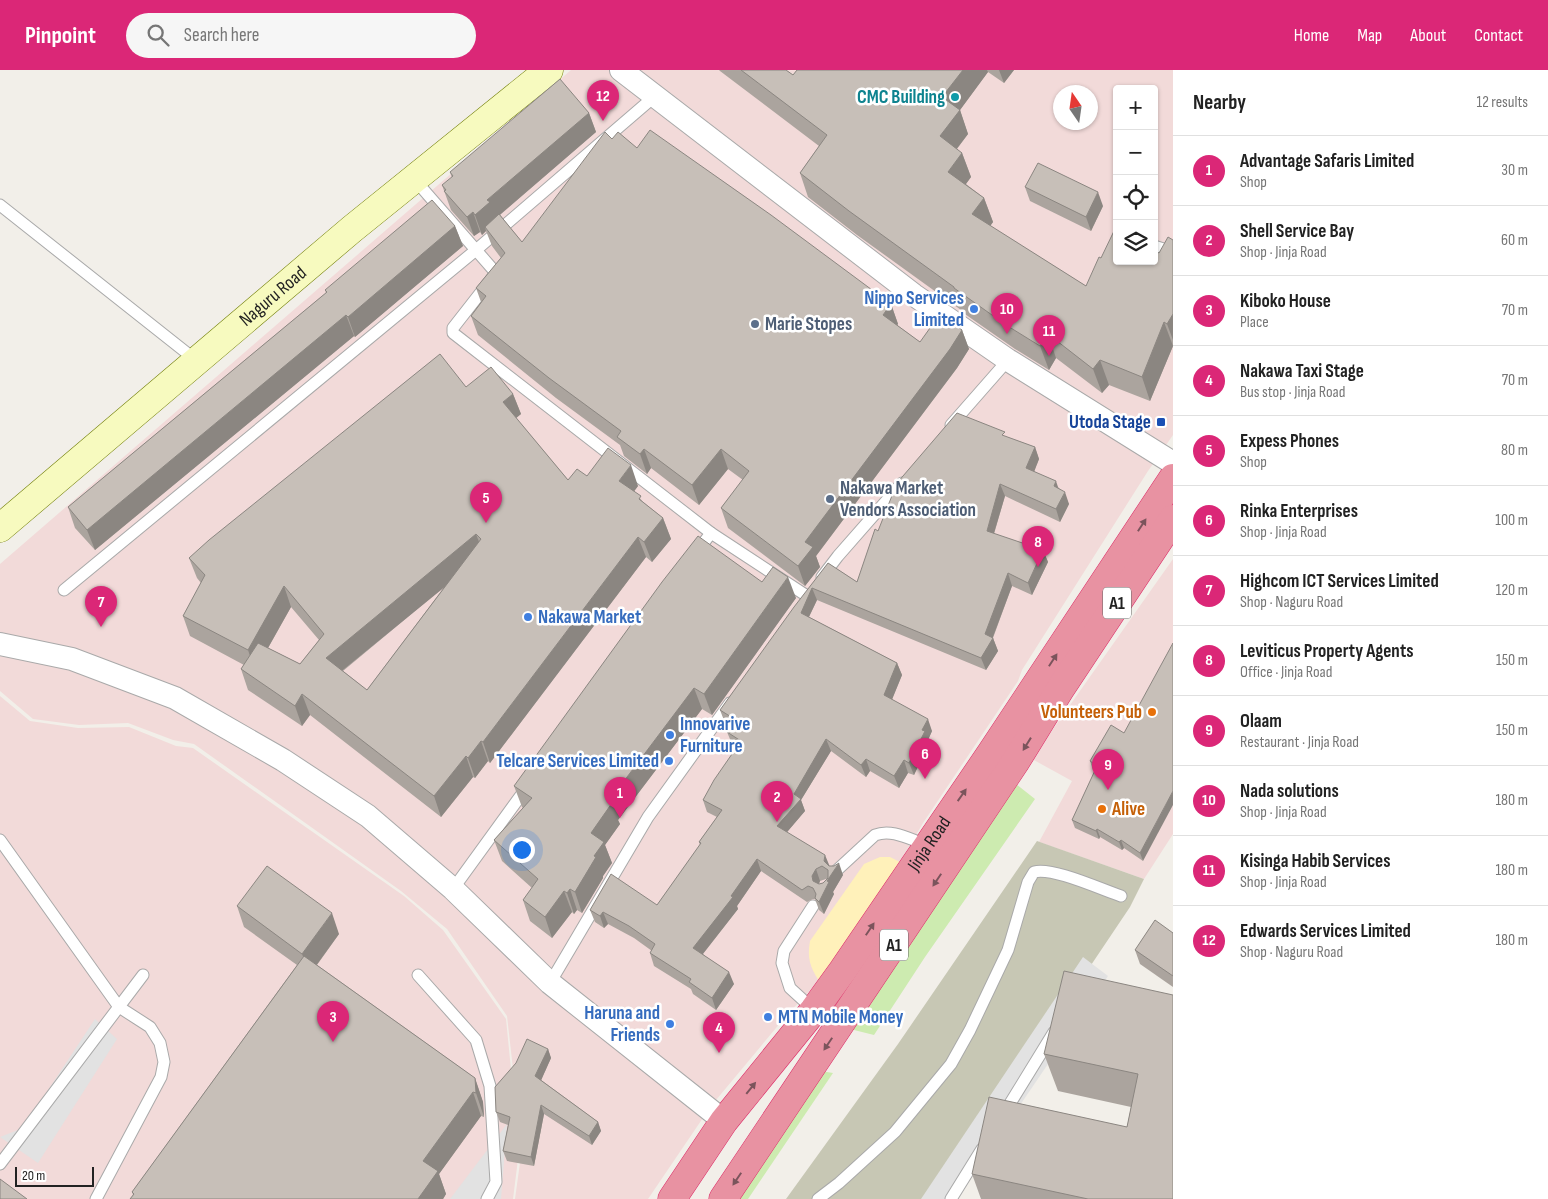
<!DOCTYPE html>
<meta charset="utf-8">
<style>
:root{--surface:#fff;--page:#f6f6f6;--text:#222;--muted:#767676;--line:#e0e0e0;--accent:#db2777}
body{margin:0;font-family:"Sofia Sans Condensed",sans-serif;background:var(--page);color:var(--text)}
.controls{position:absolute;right:15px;top:15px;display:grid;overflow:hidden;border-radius:5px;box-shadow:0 1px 4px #0004}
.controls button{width:45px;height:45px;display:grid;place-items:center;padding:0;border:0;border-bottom:1px solid var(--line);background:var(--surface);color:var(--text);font:25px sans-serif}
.compass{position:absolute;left:1053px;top:15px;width:45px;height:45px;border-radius:50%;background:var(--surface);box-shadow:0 1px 4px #0004;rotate:347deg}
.scale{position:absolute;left:15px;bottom:12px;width:79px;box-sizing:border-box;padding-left:5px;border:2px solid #222;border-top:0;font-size:14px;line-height:18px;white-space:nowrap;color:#222;-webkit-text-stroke:4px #fff;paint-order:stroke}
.you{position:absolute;left:521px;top:779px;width:18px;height:18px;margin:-12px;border:4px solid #fff;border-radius:50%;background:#1a73e8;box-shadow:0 0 0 8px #1a73e833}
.badge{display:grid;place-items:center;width:32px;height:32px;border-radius:50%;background:var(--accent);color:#fff;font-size:16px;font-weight:700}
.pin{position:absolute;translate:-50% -41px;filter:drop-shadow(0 1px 2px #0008)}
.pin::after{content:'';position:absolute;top:26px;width:18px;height:15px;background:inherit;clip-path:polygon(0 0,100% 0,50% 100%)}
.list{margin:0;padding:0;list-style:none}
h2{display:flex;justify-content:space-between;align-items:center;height:65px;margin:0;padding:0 20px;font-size:21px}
h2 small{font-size:16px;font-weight:400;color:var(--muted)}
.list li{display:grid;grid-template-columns:32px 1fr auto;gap:15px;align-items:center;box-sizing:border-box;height:70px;padding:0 20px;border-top:1px solid var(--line)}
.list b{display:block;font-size:19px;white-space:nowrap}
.list p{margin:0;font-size:16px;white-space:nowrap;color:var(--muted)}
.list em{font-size:16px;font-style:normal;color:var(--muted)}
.icon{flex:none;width:28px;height:28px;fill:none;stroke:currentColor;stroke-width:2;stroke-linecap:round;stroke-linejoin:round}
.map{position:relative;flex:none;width:1173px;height:1129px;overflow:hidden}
header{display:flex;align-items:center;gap:30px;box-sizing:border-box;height:70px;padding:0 25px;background:var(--accent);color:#fff}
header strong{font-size:24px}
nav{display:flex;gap:28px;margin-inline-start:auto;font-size:18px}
.search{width:350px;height:45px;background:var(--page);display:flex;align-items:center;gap:12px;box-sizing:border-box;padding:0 18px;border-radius:28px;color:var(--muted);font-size:19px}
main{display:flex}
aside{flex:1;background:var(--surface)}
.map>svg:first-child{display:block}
.commercial{fill:#f2dad9;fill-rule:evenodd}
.construction{fill:#c7c7b4}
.grass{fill:#cdebb0}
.sand{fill:#fff1ba}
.parking{fill:#e2e2e2}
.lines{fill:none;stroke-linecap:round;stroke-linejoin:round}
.lane-casing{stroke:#a9a9a9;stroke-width:13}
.street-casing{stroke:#a9a9a9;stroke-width:24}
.secondary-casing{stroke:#707d05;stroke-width:29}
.highway-casing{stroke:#dc2a67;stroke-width:29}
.lane{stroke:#fff;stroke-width:11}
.street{stroke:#fff;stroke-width:22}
.secondary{stroke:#f7fabf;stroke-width:28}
.highway{stroke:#e892a2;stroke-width:28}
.wall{fill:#aba49e;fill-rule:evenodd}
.shaded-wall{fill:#8b8681}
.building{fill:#c7bfb8;stroke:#8b8681;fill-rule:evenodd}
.oneway{fill:#7b545c}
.culture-dot{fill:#0f9aa8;stroke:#fff;stroke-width:2}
.shop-dot{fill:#3f7fe0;stroke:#fff;stroke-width:2}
.service-dot{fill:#5c6f8a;stroke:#fff;stroke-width:2}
.transit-dot{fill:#1a4fb4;stroke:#fff;stroke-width:2}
.food-dot{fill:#e8710a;stroke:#fff;stroke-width:2}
.labels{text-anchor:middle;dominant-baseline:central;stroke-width:5;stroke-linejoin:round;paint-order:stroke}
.shield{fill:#fff;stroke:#646464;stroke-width:1}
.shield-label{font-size:18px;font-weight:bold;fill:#222}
.culture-label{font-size:19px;font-weight:bold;fill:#0d838f;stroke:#fff;text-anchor:end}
.street-label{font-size:19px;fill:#222;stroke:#fff}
.shop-label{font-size:19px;font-weight:bold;fill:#366cbe;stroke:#fff;text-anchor:end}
.service-label{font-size:19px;font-weight:bold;fill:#4e5e75;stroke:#fff;text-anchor:start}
.transit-label{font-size:19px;font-weight:bold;fill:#164399;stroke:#fff;text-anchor:end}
.food-label{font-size:19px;font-weight:bold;fill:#c56008;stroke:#fff;text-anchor:end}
</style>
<header>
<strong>Pinpoint</strong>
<div class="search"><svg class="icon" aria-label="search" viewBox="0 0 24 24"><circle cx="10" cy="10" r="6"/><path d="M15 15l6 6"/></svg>Search here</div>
<nav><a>Home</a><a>Map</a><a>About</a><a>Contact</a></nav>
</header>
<main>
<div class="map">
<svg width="1173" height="1129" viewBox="0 0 1173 1129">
<rect width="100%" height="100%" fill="#f2efe9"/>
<g class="commercial">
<path d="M571,0H1173V365L1148,401L1022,600L1018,611L923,753L900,792L819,911L786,946L711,1036L648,1129H515L522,1078L507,946L447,859L401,821L194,674L173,670L128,653L79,655L33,649L0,621V494ZM1117,19H1154V191H1117ZM1060,22H1090V52H1060ZM787,140L951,260L926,248Z"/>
<path d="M1173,489V764L1144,809L1039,772L1072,711L1032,689Z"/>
<path d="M0,626L30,651L78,658L129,657L176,676L193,678L404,826L443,860L506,949L519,1081L513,1129H0Z"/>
</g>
<path class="construction" d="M1037,771L1144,809L1130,837L934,1129H786L898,974Z"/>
<g class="grass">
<path d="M1016,714L1035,729L925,887L874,965L850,959Z"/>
<path d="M821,1001L833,1003L748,1129H734Z"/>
</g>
<path class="sand" d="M880,787H890L900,792L819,911C810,897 807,888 810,871L864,794Z"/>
<g class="parking">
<path d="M1083,887L1108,906L956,1129H921Z"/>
<path d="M95,949L117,969L38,1093L0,1067L23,1058Z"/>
<path d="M507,1054L501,1129H450Z"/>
</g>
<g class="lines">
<defs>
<g id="lane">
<path d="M415,110L496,203L453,258V263L711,463"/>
<path d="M0,135L197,291"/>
<path d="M1154,176L1173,182"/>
<path d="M951,355L1008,290"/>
<path d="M696,483L711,463L807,526"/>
<path d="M822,507L838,486L902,413"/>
<path d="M64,520L476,180L655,26"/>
<path d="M0,770L119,937L150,957L160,973L164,992L161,1007L96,1129"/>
<path d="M836,801L875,765C892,758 911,770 927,775"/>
<path d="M453,819L527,717"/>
<path d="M813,836L784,881L782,893L790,918L814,940"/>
<path d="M418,905L476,970L490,1016L496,1112L487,1129"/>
<path d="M550,913L648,747L730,633"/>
<path d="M1003,1045L1054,962"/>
<path d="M0,1094L143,905"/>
<path d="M818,1129L839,1113L895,1062L951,994L970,960L1008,880L1028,812L1034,802C1053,797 1100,819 1121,826"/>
<path d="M951,1129L982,1079"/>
</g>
<g id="street">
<path d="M621,0L914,225L1008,290L1173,393"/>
<path d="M0,574L72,589L175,628L283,690L368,746L453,819L550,913L724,1051"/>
</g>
<g id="secondary">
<path id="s1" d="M0,458L352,159L549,0"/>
</g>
<g id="highway">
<path id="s2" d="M672,1129L724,1051L814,940L843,900L991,683L1173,408"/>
<path d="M723,1129L1016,691L1061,618L1173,449"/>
</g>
</defs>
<use href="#lane" class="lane-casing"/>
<use href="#street" class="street-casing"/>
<use href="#secondary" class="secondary-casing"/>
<use href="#highway" class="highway-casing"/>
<use href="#lane" class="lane"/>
<use href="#street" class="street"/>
<use href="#secondary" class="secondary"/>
<use href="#highway" class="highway"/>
</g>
<g class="wall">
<path d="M719,0H786L793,5L797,0H1014L1004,13L988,2L960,40L968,64L957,79L962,83L971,107L966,114L984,128L993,152L990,156L1086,216L1101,188L1159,183L1173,170V276L1150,331L1109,315L1102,323L1056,288L1049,300L1015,279L962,242L961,240L857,165L808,127L800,103L819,76L720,1Z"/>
<path d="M589,43L596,62L500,145L522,172L612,69L637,78L891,234L898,254L897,255L920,272L962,260L969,279L957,298L816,486L820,497L805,516L728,458L721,438L743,410L728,399L699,435L651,398L647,404L624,386L620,375L556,328L478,265L471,246L481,232L476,218L501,188L492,176L486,161L482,165L480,162L474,166L451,140L442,115L452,108L450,102Z"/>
<path d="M1025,117L1103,136L1091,161L1030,131Z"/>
<path d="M455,156L463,176L355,267L354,266L95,480L75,458L68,437L326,223L325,220Z"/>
<path d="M466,317L513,324L521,344L516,348L568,410L587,406L638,416L634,421L643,432L663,448L671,469L652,492L646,487L490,693L488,691L475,708L473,707L441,747L310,645L302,656L248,620L241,599L244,595L190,566L183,546L201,513L197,508L189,488ZM445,516L367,620L343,601ZM291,537L319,570L300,594L268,578Z"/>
<path d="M1007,367L1035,377L1039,389L1034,401L1059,418L1069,434L1060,452L1005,426L994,464L1043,480L1048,492L1032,525L1012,516L993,568L998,581L986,600L817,530L809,547L897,593L902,605L892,629L932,661L928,670L929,673L914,705L908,703L899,718L870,701L866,707L831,681L801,730L805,741L787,762L829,796L843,805L833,822L834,824L824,844L819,840L815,829H813L807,832L761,801L737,836L738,839L703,884L734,914L716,940L693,924L691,919L654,896L650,883L652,881L634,868L608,854L604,858L595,852L590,840L657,835L700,775L699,772L717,747L707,742L703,730L737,677L732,674L727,662L731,656L725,653L720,640L828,493L857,512L878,461ZM826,809H827L823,813L819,814L820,811Z"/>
<path d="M762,512L796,528L712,645L702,639L618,750L620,754L605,775L612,793L603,806V808L582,843L577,840L574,844L572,842L552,868L530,851L523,830L532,818L502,791L494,770L523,738L522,737L514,716Z"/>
<path d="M1124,663L1143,791L1124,778L1122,780L1100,767L1099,769L1075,758L1072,750L1095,701L1093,700L1090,691Z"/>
<path d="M237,836L339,864L317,895L475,1008L483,1032L484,1047L481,1046L439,1104L446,1124L443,1129H130L133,1125L132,1122L297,895L244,857Z"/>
<path d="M1173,863V917L1140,894L1135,880Z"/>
<path d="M1173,925V1129H981L972,1104L1127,1057L1131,1037L1058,1021L1044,984Z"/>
<path d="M548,979L551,988L541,1010L598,1052L601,1061L592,1075L544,1044L534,1096L507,1091L503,1081L508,1055L500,1052L496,1042Z"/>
</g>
<g class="shaded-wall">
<path d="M963,0H987L988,2L960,40L968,64L948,90L940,66L942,27Z"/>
<path d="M999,0H1014L1004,13Z"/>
<path d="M589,43L596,62L496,148L485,157L486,161L482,165L475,145L487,130Z"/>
<path d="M962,83L971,107L957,126L948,102Z"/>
<path d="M1098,122L1103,136L1091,161L1086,147Z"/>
<path d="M984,128L993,152L981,169L972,144Z"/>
<path d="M473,142L480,162L474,166L467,147Z"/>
<path d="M455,156L463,176L355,267L348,247Z"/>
<path d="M891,234L898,254L890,265L883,245Z"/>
<path d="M1173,244V270L1167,254Z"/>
<path d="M346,245L354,266L95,480L87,460Z"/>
<path d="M1164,252L1173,276L1150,331L1142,307Z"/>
<path d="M962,260L969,279L957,298L816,486L820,497L805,516L798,496L805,472Z"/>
<path d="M1048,264L1056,288L1049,300L1040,276Z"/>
<path d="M1100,290L1109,315L1102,323L1093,299Z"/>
<path d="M513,324L521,344L510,353L503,332Z"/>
<path d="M1035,377L1039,389L1031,410L1026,398Z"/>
<path d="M644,379L651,398L647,404L640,384Z"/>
<path d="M721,379L728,399L699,435L692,415Z"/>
<path d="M631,395L638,416L627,431L619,411Z"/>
<path d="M1056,411L1060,423L1054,416Z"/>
<path d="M1000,414L1005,426L991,473L987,461Z"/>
<path d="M1065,422L1069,434L1060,452L1056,439Z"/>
<path d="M663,448L671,469L652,492L644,472Z"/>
<path d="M476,464L484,485L333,608L326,588Z"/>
<path d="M638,467L646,487L490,693L483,672Z"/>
<path d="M1043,480L1048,492L1032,525L1028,513Z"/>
<path d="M1008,503L1012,516L991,572L993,568L998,581L986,600L981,588L985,564Z"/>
<path d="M788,507L796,528L712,645L704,624Z"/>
<path d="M284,516L291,537L255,601L248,580Z"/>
<path d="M812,518L817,530L805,555L801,543Z"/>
<path d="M897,593L902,605L889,637L884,625Z"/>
<path d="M694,618L702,639L618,750L620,754L605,775L612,793L603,806V808L582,843L575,822L591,763L609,731Z"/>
<path d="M302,624L310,645L302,656L295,636Z"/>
<path d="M928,649L932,661L928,670L929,673L914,705L909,693L922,660Z"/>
<path d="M826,669L831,681L801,730L805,741L782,768L777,756L794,724Z"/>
<path d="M481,671L488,691L475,708L468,688Z"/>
<path d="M466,686L473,707L441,747L434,726Z"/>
<path d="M866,689L870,701L866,707L861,695Z"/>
<path d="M904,690L908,703L899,718L894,706Z"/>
<path d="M1173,721V735L1143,791L1140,783Z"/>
<path d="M1097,759L1100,767L1099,769L1096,761Z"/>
<path d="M1121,770L1124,778L1122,780L1119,772Z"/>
<path d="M825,785L830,797L824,791Z"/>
<path d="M757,789L761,801L737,836L738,839L698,890L693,878Z"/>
<path d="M839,793L843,805L833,822L834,824L824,844L819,832L827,811Z"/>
<path d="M816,799L820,811L817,818L813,811L812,806Z"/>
<path d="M570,819L577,840L574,844L567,823Z"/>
<path d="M564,821L572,842L552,868L545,847Z"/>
<path d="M603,842L608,854L604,858L600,846Z"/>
<path d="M332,843L339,864L310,904L302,884Z"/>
<path d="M729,902L734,914L716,940L712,928Z"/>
<path d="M548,979L551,988L539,1015L535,1006Z"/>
<path d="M475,1008L483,1032L484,1047L476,1023Z"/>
<path d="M473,1022L481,1046L439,1104L446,1124L443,1129H418L423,1091Z"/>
<path d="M541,1035L544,1044L534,1096L531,1087Z"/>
<path d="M598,1052L601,1061L592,1075L589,1066Z"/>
</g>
<g class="building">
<path d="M741,0H786L793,5L797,0H963L942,27L960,40L940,66L962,83L948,102L984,128L972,144L1086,216L1099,187L1101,188L1114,161L1117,163V191H1154V180L1159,183L1168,167L1173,170V244L1167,254L1164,252L1142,307L1100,290L1093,299L1048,264L1040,276L1006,255L954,218V217L849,141L800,103L827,65Z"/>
<path d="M560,9L589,43L487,130L490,132L475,145L473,142L467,147L444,121L446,120L442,115L453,106L450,102Z"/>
<path d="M650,60L771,145L891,234L883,245L920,272L940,244L962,260L950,279L805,472L813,477L798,496L721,438L749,401L721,379L692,415L644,379L640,384L617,367L621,361L549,308L471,246L486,226L476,218L505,183L485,157L499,144L522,172L605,62L612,69L618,62L637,78Z"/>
<path d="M1038,93L1098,122L1086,147L1025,117Z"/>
<path d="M432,130L455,156L348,247L346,245L87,460L68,437L327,222L325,220Z"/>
<path d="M440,284L466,317L491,297L513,324L503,332L568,410L577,399L587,406L608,378L631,395L619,411L641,426L639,429L663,448L644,472L638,467L483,672L481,671L468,688L466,686L434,726L302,624L295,636L241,599L258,573L300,594L324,564L284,516L248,580L183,546L205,505L189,488L209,470ZM476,464L481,469L367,620L326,588Z"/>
<path d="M957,343L1005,362L1002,365L1035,377L1026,398L1056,411L1054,416L1065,422L1056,439L1000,414L987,461L1043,480L1028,513L1008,503L985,564L993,568L981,588L812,518L801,543L897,593L884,625L928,649L922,660L925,661L909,693L904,690L894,706L866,689L861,695L826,669L794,724L801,729L777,756L825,785L824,791L829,796H834L839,793L827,811L829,812L819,832L815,828L816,824L813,818L808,816L802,820L757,789L731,826L733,827L693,878L729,902L712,928L689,912L691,909L650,883L655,874L629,856L603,842L600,846L590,840L611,804L657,835L701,773L699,772L722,740L703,730L714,710L741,671L727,662L736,650L720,640L794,537L828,493L857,512L875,459L878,461L897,413ZM822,796L828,800V808L823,813L819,814L813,811L812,806L816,799Z"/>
<path d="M698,466L762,512L773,497L788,507L704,624L694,618L609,731L612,733L591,763L604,772L594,786L596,787L575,822L570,819L567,823L564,821L545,847L523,830L538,809L494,770L532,728L514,716L662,512Z"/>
<path d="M1173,573V721L1140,783L1121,770L1119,772L1097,759L1096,761L1072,750L1097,696L1090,691L1111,655L1124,663Z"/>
<path d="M267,796L332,843L302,884L237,836Z"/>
<path d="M1155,850L1173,863V906L1135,880Z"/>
<path d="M304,886L475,1008L476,1023L473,1022L423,1091L438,1101L418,1129H130L134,1124L132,1122Z"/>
<path d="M1064,901L1173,925V1129H1088L972,1104L989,1027L1127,1057L1138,1004L1044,984Z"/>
<path d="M527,969L548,979L535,1006L598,1052L589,1066L541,1035L531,1087L503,1081L510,1047L496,1042L495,1017L516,993Z"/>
<path d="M0,1109L27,1129H0Z"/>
</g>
<defs><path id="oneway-solid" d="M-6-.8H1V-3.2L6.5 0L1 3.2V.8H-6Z" transform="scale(1.25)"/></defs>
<g class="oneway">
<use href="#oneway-solid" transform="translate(1142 455) rotate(-57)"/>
<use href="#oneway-solid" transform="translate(1053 590) rotate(-57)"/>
<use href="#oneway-solid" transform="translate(1027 674) rotate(122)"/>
<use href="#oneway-solid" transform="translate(962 725) rotate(-55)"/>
<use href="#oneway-solid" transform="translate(937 810) rotate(124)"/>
<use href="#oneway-solid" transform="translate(870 859) rotate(-56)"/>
<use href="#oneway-solid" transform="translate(828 974) rotate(124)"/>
<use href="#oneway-solid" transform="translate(751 1018) rotate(-51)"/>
<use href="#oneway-solid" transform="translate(737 1109) rotate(124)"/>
</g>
<circle class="culture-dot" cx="955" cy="27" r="5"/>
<g class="shop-dot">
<circle cx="974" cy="239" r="5"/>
<circle cx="528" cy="547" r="5"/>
<circle cx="670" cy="665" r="5"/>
<circle cx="669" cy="691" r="5"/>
<circle cx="768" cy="947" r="5"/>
<circle cx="670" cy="954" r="5"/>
</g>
<g class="service-dot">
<circle cx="755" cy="254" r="5"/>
<circle cx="830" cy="429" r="5"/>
</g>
<rect class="transit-dot" x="1156" y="347" width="10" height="10" rx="2.5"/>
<g class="food-dot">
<circle cx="1152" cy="642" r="5"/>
<circle cx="1102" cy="739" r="5"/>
</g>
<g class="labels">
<g class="shield">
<rect x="1103" y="517.5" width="28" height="31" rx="4"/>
<rect x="880" y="859.5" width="28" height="31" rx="4"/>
</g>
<g class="shield-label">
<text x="1117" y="533">A1</text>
<text x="894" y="875">A1</text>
</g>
<g class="culture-label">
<text x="945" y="27">CMC Building</text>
</g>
<g class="street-label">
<text stroke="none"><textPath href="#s1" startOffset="358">Naguru Road</textPath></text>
<text stroke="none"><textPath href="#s2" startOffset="439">Jinja Road</textPath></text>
</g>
<g class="shop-label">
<text x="964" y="228">Nippo Services<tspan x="964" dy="22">Limited</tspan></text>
<text x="538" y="547" text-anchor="start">Nakawa Market</text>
<text x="680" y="654" text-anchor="start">Innovarive<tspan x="680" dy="22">Furniture</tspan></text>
<text x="659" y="691">Telcare Services Limited</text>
<text x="660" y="943">Haruna and<tspan x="660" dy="22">Friends</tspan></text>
<text x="778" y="947" text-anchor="start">MTN Mobile Money</text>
</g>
<g class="service-label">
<text x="765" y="254">Marie Stopes</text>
<text x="840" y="418">Nakawa Market<tspan x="840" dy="22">Vendors Association</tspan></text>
</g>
<g class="transit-label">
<text x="1151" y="352">Utoda Stage</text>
</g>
<g class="food-label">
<text x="1142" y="642">Volunteers Pub</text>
<text x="1112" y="739" text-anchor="start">Alive</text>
</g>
</g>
</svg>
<div class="controls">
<button>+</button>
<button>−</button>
<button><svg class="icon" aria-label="locate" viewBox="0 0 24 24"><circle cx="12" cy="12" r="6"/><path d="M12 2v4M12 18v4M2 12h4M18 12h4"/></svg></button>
<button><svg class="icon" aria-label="layers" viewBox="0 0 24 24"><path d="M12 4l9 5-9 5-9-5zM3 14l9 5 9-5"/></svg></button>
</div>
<svg class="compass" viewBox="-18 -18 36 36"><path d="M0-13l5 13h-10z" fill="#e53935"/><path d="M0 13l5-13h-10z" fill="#767676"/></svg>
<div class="scale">20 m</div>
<div class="you"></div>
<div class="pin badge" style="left:620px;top:748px">1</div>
<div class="pin badge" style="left:777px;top:752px">2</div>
<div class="pin badge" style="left:333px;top:972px">3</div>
<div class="pin badge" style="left:719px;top:983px">4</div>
<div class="pin badge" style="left:486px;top:453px">5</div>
<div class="pin badge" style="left:925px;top:709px">6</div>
<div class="pin badge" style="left:101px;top:557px">7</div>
<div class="pin badge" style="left:1038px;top:497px">8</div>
<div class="pin badge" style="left:1108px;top:720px">9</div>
<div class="pin badge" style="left:1007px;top:264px">10</div>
<div class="pin badge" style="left:1049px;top:286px">11</div>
<div class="pin badge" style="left:603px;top:51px">12</div>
</div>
<aside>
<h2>Nearby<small>12 results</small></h2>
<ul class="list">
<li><span class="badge">1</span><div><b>Advantage Safaris Limited</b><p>Shop</p></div><em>30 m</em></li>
<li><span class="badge">2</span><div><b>Shell Service Bay</b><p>Shop · Jinja Road</p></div><em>60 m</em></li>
<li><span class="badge">3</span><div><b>Kiboko House</b><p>Place</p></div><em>70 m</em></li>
<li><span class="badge">4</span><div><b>Nakawa Taxi Stage</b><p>Bus stop · Jinja Road</p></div><em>70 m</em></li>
<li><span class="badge">5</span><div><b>Expess Phones</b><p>Shop</p></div><em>80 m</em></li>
<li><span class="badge">6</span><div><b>Rinka Enterprises</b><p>Shop · Jinja Road</p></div><em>100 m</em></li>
<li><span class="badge">7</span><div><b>Highcom ICT Services Limited</b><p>Shop · Naguru Road</p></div><em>120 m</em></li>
<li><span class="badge">8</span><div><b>Leviticus Property Agents</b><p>Office · Jinja Road</p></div><em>150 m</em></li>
<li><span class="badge">9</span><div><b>Olaam</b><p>Restaurant · Jinja Road</p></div><em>150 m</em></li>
<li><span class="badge">10</span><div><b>Nada solutions</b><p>Shop · Jinja Road</p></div><em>180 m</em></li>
<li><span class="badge">11</span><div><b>Kisinga Habib Services</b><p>Shop · Jinja Road</p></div><em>180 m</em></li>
<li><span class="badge">12</span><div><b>Edwards Services Limited</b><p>Shop · Naguru Road</p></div><em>180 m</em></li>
</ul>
</aside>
</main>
